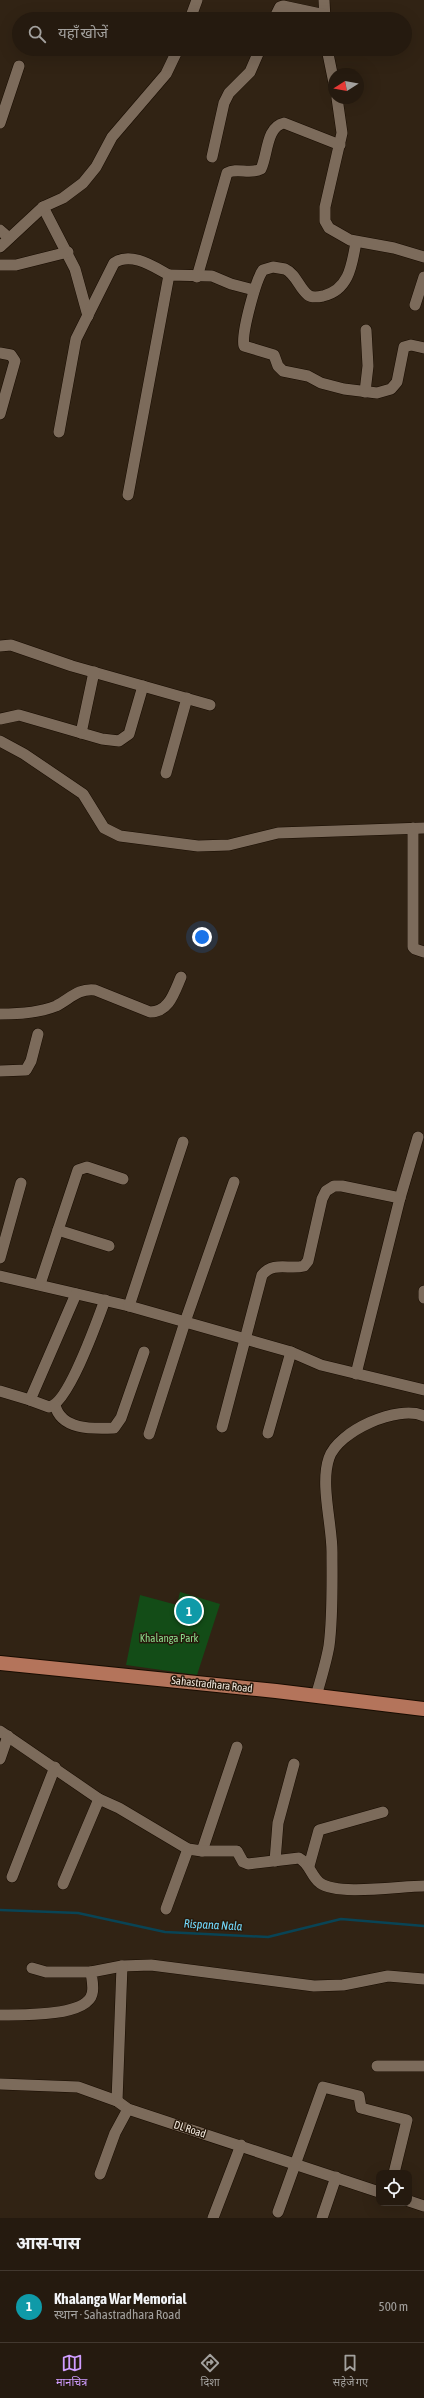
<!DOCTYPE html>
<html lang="hi">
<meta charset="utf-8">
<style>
:root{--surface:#251a0f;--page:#31271d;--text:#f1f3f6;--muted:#a3a19e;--line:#42382f;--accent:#d09dff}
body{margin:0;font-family:"Asap Condensed","Noto Sans Devanagari",sans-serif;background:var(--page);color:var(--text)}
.controls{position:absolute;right:12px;bottom:12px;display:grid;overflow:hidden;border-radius:8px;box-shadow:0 4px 16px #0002}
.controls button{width:36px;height:36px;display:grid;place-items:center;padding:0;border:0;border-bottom:1px solid var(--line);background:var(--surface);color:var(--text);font:20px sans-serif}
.compass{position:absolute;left:328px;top:68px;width:36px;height:36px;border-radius:50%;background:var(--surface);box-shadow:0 4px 16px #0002;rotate:259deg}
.you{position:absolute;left:202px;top:937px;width:14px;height:14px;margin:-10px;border:3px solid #fff;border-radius:50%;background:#1a73e8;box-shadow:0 0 0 6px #1a73e833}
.badge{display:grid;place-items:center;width:26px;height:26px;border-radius:50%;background:var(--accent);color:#fff;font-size:13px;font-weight:700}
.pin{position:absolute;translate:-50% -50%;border:2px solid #fff;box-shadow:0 1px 4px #0006}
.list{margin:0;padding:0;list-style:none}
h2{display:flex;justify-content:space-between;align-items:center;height:52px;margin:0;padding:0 16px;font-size:17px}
h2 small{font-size:13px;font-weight:400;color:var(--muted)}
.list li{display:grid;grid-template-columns:26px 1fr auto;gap:12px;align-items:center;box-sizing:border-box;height:72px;padding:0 16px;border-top:1px solid var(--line)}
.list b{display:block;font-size:15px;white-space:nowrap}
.list p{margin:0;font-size:13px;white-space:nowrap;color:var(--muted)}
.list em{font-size:13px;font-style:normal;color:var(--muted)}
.icon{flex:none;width:22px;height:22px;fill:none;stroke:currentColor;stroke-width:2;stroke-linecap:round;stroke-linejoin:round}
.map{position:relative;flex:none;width:424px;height:2218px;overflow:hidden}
.search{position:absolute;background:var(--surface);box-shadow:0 4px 16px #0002;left:12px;right:12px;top:12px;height:44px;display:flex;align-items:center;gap:10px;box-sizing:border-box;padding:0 14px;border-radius:22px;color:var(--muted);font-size:15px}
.sheet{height:124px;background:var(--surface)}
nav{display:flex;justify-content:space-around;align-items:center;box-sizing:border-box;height:56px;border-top:1px solid var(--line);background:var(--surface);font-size:11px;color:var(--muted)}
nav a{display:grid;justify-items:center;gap:2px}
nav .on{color:var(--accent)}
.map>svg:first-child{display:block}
.green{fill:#134c17}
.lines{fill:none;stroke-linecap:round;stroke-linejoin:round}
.stream{stroke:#094455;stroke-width:2.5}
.minor-casing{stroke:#180c01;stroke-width:12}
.major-casing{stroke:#180c01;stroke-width:16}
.minor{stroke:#7c6b5b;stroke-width:11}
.major{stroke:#b4745b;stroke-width:14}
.labels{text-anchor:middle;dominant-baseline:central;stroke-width:3;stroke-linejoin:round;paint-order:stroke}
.park-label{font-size:11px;fill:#8bdb8c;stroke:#27190b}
.street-label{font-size:11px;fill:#f2e9df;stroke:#27190b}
.water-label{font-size:12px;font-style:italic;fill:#71d8fb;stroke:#27190b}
</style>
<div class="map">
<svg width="424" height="2218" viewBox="0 0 424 2218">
<rect width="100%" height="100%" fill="#312314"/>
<path class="green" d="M180,1592L220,1604L197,1675L126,1665L140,1595L177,1605Z"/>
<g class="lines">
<path class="stream" d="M0,1910L78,1913L165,1932L268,1937L341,1919L424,1926"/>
<defs>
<g id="minor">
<path d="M324,0L325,19"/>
<path d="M190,19L197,0"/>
<path d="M274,19L280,7L283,6L325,15"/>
<path d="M327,49L334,83"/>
<path d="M337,98L342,133L325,207V221L329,228L350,240L394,248L424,257"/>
<path d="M0,123L19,66"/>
<path d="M212,157L224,103L229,93L250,72L260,49"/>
<path d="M43,207L75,269L88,316"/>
<path d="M0,230L9,238"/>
<path d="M356,242C352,265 349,290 323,296C318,297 312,298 308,295C299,288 296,274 285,269L273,267L263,270C256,279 241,334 244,346L274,355L278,366L283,371L308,376L321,383L344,389L377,393L391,389L397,382L404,347L411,345L424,348"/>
<path d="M0,247L43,207L63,198L83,183L96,167L112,137L166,74L178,49"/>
<path d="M0,265H16L68,252"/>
<path d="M197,277L227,173C237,167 250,175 261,169C268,154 266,127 284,123L340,145"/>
<path d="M415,305L424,277"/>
<path d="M0,353L11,355L15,361L0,414"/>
<path d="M365,392L368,366L366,330"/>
<path d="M59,432L76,339L114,263C131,251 154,267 169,275"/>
<path d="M128,495L169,275L212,276L231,284L254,290"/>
<path d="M0,646L11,645L72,666L210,705"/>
<path d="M0,719L19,715L102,739L119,741L129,734L143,686"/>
<path d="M81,733L94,672"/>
<path d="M0,741L24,754L83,794L104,828L120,836L198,846L229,845L278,833L424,828"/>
<path d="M166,773L187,698"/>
<path d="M413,828V947L415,949L424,952"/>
<path d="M0,1014C18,1014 39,1013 56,1006C70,999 78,988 95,990L150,1012C169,1012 174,993 181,977"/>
<path d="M0,1071L26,1070L31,1061L38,1034"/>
<path d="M400,1198L418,1137"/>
<path d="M58,1230L109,1246"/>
<path d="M0,1258L21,1183"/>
<path d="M0,1276L129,1306L291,1352L321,1365L424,1390"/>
<path d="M40,1284L78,1170L87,1167L123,1179"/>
<path d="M424,1291V1298"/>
<path d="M76,1294L30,1400L49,1407C68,1404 98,1319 105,1300"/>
<path d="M129,1306L183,1142"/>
<path d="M0,1391L30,1400"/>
<path d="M55,1405C61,1430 92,1429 114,1428L121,1418L144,1352"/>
<path d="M222,1427L262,1275C274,1261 289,1270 304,1266L308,1261L322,1199L326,1191L334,1186H342L400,1198L356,1374"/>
<path d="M268,1433L291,1352"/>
<path d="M149,1434L185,1322L234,1182"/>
<path d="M316,1696C321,1679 326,1663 329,1646C333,1616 332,1582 332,1552C332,1524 320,1484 329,1458C338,1431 398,1404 424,1416"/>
<path d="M0,1731L99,1799L119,1808L188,1849L202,1851L237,1747"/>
<path d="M0,1759L8,1736"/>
<path d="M202,1851H237L243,1862L248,1864L299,1858C310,1864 311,1876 320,1883C338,1896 400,1886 424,1886"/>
<path d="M275,1861L278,1823L294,1764"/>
<path d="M309,1866L319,1830L383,1812"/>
<path d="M12,1877L55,1767"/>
<path d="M63,1884L99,1799"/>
<path d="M166,1909L188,1849"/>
<path d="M32,1968L46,1972H91"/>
<path d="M0,2015C19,2015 86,2017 92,1994C94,1988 92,1979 91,1972L122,1966L151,1965L314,1986L343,1985L388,1976L424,1979"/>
<path d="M377,2066H424"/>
<path d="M0,2084L78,2087L117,2101L128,2109L379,2192"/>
<path d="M117,2101L122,1966"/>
<path d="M100,2174L115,2133L128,2109"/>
<path d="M409,2201L424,2206"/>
<path d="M278,2212L323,2087L359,2096L361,2108L407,2120L394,2173"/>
<path d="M213,2218L241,2145"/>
<path d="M322,2218L336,2177"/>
</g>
<path id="major" d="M0,1663L276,1691L424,1709"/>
</defs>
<use href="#minor" class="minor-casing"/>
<use href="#major" class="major-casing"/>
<use href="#minor" class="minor"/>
<use href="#major" class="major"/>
</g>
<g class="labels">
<g class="park-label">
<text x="169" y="1638">Khalanga Park</text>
</g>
<g class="street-label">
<text transform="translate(212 1684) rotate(6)">Sahastradhara Road</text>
<text transform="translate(190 2129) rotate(18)">DL Road</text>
</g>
<g class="water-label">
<text transform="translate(213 1925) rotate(3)">Rispana Nala</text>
</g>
</g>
</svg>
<div class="controls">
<button><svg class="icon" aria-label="locate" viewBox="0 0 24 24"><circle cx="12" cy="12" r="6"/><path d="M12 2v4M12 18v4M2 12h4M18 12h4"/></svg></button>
</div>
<svg class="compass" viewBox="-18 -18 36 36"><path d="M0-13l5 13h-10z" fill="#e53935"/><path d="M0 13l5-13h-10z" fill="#a3a19e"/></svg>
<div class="you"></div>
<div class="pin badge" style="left:189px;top:1611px;background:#0f9aa8">1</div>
<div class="search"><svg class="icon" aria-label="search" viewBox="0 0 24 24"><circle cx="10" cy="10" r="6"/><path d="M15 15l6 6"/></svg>यहाँ खोजें</div>
</div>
<section class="sheet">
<h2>आस-पास<small></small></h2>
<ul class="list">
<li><span class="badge" style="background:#0f9aa8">1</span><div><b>Khalanga War Memorial</b><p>स्थान · Sahastradhara Road</p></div><em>500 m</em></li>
</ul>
</section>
<nav>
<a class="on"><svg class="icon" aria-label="map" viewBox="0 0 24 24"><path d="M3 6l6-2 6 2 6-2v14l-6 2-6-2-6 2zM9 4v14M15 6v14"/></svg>मानचित्र</a>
<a><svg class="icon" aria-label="directions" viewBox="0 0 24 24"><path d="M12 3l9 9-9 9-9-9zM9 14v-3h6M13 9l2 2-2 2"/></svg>दिशा</a>
<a><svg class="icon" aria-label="saved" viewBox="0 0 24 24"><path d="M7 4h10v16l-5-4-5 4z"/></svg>सहेजे गए</a>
</nav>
